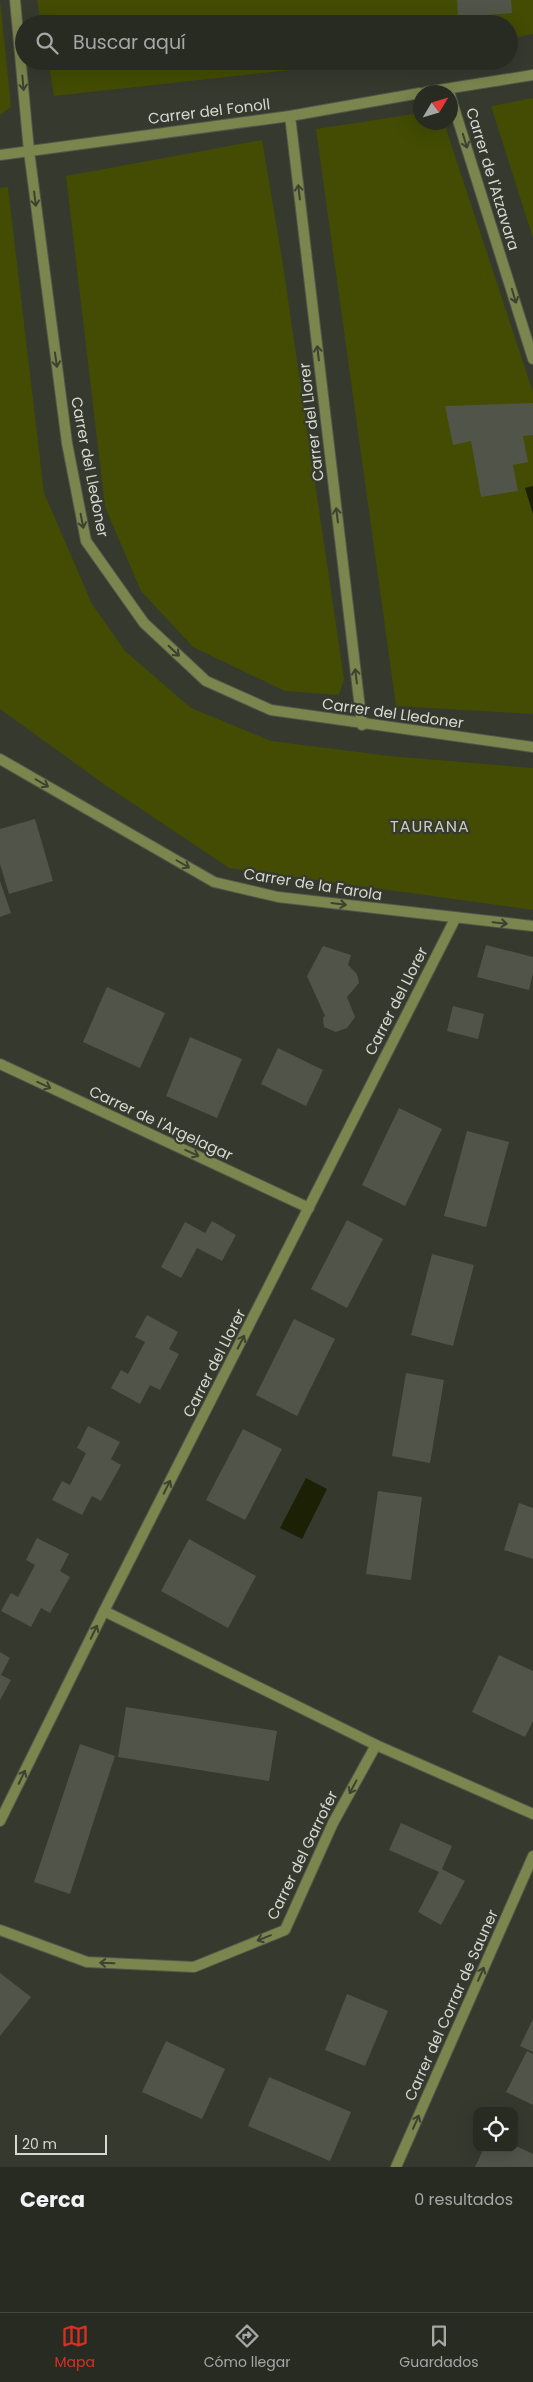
<!DOCTYPE html>
<html lang="es">
<meta charset="utf-8">
<style>
:root{--surface:#282b22;--page:#30332a;--text:#f1f3f6;--muted:#a5a7a5;--line:#444740;--accent:#d93025}
body{margin:0;font-family:Poppins,sans-serif;background:var(--page);color:var(--text)}
.controls{position:absolute;right:15px;bottom:15px;display:grid;overflow:hidden;border-radius:10px;box-shadow:0 5px 20px #0002}
.controls button{width:45px;height:45px;display:grid;place-items:center;padding:0;border:0;border-bottom:1px solid var(--line);background:var(--surface);color:var(--text);font:25px sans-serif}
.compass{position:absolute;left:413px;top:85px;width:45px;height:45px;border-radius:50%;background:var(--surface);box-shadow:0 5px 20px #0002;rotate:52deg}
.scale{position:absolute;left:15px;bottom:12px;width:92px;box-sizing:border-box;padding-left:5px;border:2px solid #d6d8d1;border-top:0;font-size:14px;line-height:18px;white-space:nowrap;color:#d6d8d1;-webkit-text-stroke:4px #36392e;paint-order:stroke}
.list{margin:0;padding:0;list-style:none}
h2{display:flex;justify-content:space-between;align-items:center;height:65px;margin:0;padding:0 20px;font-size:21px}
h2 small{font-size:16px;font-weight:400;color:var(--muted)}
.icon{flex:none;width:28px;height:28px;fill:none;stroke:currentColor;stroke-width:2;stroke-linecap:round;stroke-linejoin:round}
.map{position:relative;flex:none;width:533px;height:2167px;overflow:hidden}
.search{position:absolute;background:var(--surface);box-shadow:0 5px 20px #0002;left:15px;right:15px;top:15px;height:55px;display:flex;align-items:center;gap:12px;box-sizing:border-box;padding:0 18px;border-radius:28px;color:var(--muted);font-size:19px}
.sheet{height:145px;background:var(--surface)}
nav{display:flex;justify-content:space-around;align-items:center;box-sizing:border-box;height:70px;border-top:1px solid var(--line);background:var(--surface);font-size:14px;color:var(--muted)}
nav a{display:grid;justify-items:center;gap:2px}
nav .on{color:var(--accent)}
.map>svg:first-child{display:block}
.green{fill:#434c02}
.water{fill:#1c2005}
.building{fill:#515448}
.lines{fill:none;stroke-linecap:round;stroke-linejoin:round}
.street-casing{stroke:#53564b;stroke-width:12}
.street{stroke:#7b854e;stroke-width:10}
.oneway{stroke:#3d4131}
.labels{text-anchor:middle;dominant-baseline:central;stroke-width:4.5;stroke-linejoin:round;paint-order:stroke}
.street-label{font-size:15px;fill:#d6d8d1;stroke:#36392e}
.neighbourhood-label{font-size:16px;letter-spacing:1px;fill:#c8cbbe;stroke:#36392e}
</style>
<div class="map">
<svg width="533" height="2167" viewBox="0 0 533 2167">
<rect width="100%" height="100%" fill="#36392e"/>
<g class="green">
<path d="M0,0L11,107L0,115Z"/>
<path d="M37,0H533V34L509,39V24H41Z"/>
<path d="M48,61H373L54,96Z"/>
<path d="M533,98V238L491,106Z"/>
<path d="M420,113V122L444,123L533,392V714L396,706L316,129Z"/>
<path d="M262,140L281,252L344,679L339,695L285,691L193,647L141,591L105,507L66,176Z"/>
<path d="M8,187L44,493L92,604L125,651L191,708L271,741L390,756L533,768V910L229,868L108,787L0,709V188Z"/>
</g>
<g class="water">
<path d="M533,486V514L525,488Z"/>
<path d="M306,1478L327,1489L302,1539L280,1528Z"/>
</g>
<g class="building">
<path d="M457,0H511L512,13L458,17Z"/>
<path d="M533,403V435L523,436L528,462L513,465L518,491L481,497L471,441L453,445L445,406Z"/>
<path d="M35,819L53,881L9,894L0,864V829Z"/>
<path d="M0,881L11,913L0,917Z"/>
<path d="M486,945L533,957V973L529,990L477,977Z"/>
<path d="M323,946L351,955L348,965L357,974L359,983L347,997L355,1017L347,1028L336,1032L324,1027L323,1018L325,1016L307,976Z"/>
<path d="M107,987L165,1013L140,1068L83,1042Z"/>
<path d="M453,1006L484,1014L478,1039L447,1031Z"/>
<path d="M190,1037L242,1059L217,1118L166,1096Z"/>
<path d="M278,1048L323,1070L306,1106L261,1084Z"/>
<path d="M399,1108L442,1129L405,1206L362,1185Z"/>
<path d="M467,1131L509,1142L486,1227L444,1216Z"/>
<path d="M347,1220L383,1239L347,1308L311,1289Z"/>
<path d="M212,1221L236,1235L222,1261L197,1248L181,1278L161,1267L185,1222L205,1233Z"/>
<path d="M432,1254L474,1265L453,1346L411,1335Z"/>
<path d="M147,1315L178,1332L169,1349L179,1354L160,1390L150,1385L140,1404L111,1388L121,1370L128,1374L145,1342L135,1337Z"/>
<path d="M294,1319L335,1339L297,1416L256,1395Z"/>
<path d="M406,1373L444,1380L430,1463L392,1456Z"/>
<path d="M88,1426L120,1442L111,1459L121,1465L101,1501L92,1496L82,1515L52,1500L62,1481L70,1485L86,1453L77,1448Z"/>
<path d="M243,1429L282,1449L245,1520L206,1500Z"/>
<path d="M378,1491L422,1497L411,1580L366,1574Z"/>
<path d="M519,1503L533,1508V1559L504,1550Z"/>
<path d="M37,1538L69,1554L60,1571L70,1577L50,1613L41,1608L31,1627L1,1611L11,1593L18,1597L35,1565L26,1560Z"/>
<path d="M189,1539L256,1576L228,1628L161,1591Z"/>
<path d="M0,1652L10,1658L1,1675L11,1680L0,1700Z"/>
<path d="M499,1655L533,1671V1721L525,1737L472,1712Z"/>
<path d="M126,1707L277,1731L269,1781L118,1757Z"/>
<path d="M80,1744L115,1756L70,1894L34,1882Z"/>
<path d="M401,1823L452,1846L442,1869L465,1881L441,1925L418,1912L439,1872L389,1850Z"/>
<path d="M0,1973L31,1997L0,2036Z"/>
<path d="M347,1994L388,2011L365,2066L325,2050Z"/>
<path d="M533,2019V2052L520,2046Z"/>
<path d="M166,2041L225,2069L202,2119L142,2092Z"/>
<path d="M527,2051L533,2054V2105L506,2092Z"/>
<path d="M269,2077L351,2112L330,2161L248,2126Z"/>
<path d="M514,2145L533,2154V2167H475L484,2148H514Z"/>
</g>
<g class="lines">
<defs>
<g id="street">
<path d="M15,0L29,151L67,443L86,541L144,623L206,681L271,710L533,747"/>
<path d="M426,92L533,75"/>
<path d="M450,95L533,359"/>
<path d="M290,116L362,725"/>
<path d="M0,155L290,116L420,93"/>
<path d="M0,759L214,882L278,897L533,926"/>
<path d="M0,1064L309,1208"/>
<path d="M104,1611L376,1745L533,1814"/>
<path d="M0,1821L104,1611L455,919"/>
<path d="M0,1930L87,1962L194,1967L285,1930L333,1823L376,1745"/>
<path d="M396,2167L533,1856"/>
</g>
</defs>
<use href="#street" class="street-casing"/>
<use href="#street" class="street"/>
</g>
<defs><path id="oneway-shaft" d="M-6 0H5M1.5-3L5.5 0L1.5 3" fill="none" stroke-width="1.6" stroke-linecap="round" stroke-linejoin="round" transform="scale(1.25)"/></defs>
<g class="oneway">
<use href="#oneway-shaft" transform="translate(23 83) rotate(85)"/>
<use href="#oneway-shaft" transform="translate(465 141) rotate(73)"/>
<use href="#oneway-shaft" transform="translate(299 192) rotate(-97)"/>
<use href="#oneway-shaft" transform="translate(35 199) rotate(83)"/>
<use href="#oneway-shaft" transform="translate(514 296) rotate(73)"/>
<use href="#oneway-shaft" transform="translate(318 353) rotate(-97)"/>
<use href="#oneway-shaft" transform="translate(56 360) rotate(82)"/>
<use href="#oneway-shaft" transform="translate(337 515) rotate(-97)"/>
<use href="#oneway-shaft" transform="translate(82 521) rotate(79)"/>
<use href="#oneway-shaft" transform="translate(174 651) rotate(44)"/>
<use href="#oneway-shaft" transform="translate(356 676) rotate(-97)"/>
<use href="#oneway-shaft" transform="translate(42 783) rotate(30)"/>
<use href="#oneway-shaft" transform="translate(183 864) rotate(30)"/>
<use href="#oneway-shaft" transform="translate(339 904) rotate(7)"/>
<use href="#oneway-shaft" transform="translate(500 923) rotate(6)"/>
<use href="#oneway-shaft" transform="translate(44 1085) rotate(25)"/>
<use href="#oneway-shaft" transform="translate(192 1153) rotate(25)"/>
<use href="#oneway-shaft" transform="translate(241 1342) rotate(-63)"/>
<use href="#oneway-shaft" transform="translate(167 1487) rotate(-63)"/>
<use href="#oneway-shaft" transform="translate(94 1632) rotate(-64)"/>
<use href="#oneway-shaft" transform="translate(22 1777) rotate(-64)"/>
<use href="#oneway-shaft" transform="translate(353 1787) rotate(118)"/>
<use href="#oneway-shaft" transform="translate(264 1938) rotate(158)"/>
<use href="#oneway-shaft" transform="translate(107 1963) rotate(-178)"/>
<use href="#oneway-shaft" transform="translate(481 1974) rotate(-66)"/>
<use href="#oneway-shaft" transform="translate(416 2122) rotate(-66)"/>
</g>
<g class="labels">
<g class="street-label">
<text transform="translate(209 111) rotate(-7)">Carrer del Fonoll</text>
<text transform="translate(493 179) rotate(73)">Carrer de l'Atzavara</text>
<text transform="translate(311 422) rotate(-97)">Carrer del Llorer</text>
<text transform="translate(90 467) rotate(79)">Carrer del Lledoner</text>
<text transform="translate(393 713) rotate(8)">Carrer del Lledoner</text>
<text transform="translate(313 884) rotate(9)">Carrer de la Farola</text>
<text transform="translate(396 1001) rotate(-63)">Carrer del Llorer</text>
<text transform="translate(161 1123) rotate(25)">Carrer de l'Argelagar</text>
<text transform="translate(214 1363) rotate(-63)">Carrer del Llorer</text>
<text transform="translate(302 1855) rotate(-64)">Carrer del Garrofer</text>
<text transform="translate(451 2005) rotate(-66)">Carrer del Corrar de Sauner</text>
</g>
<g class="neighbourhood-label">
<text x="430" y="826">TAURANA</text>
</g>
</g>
</svg>
<div class="controls">
<button><svg class="icon" aria-label="locate" viewBox="0 0 24 24"><circle cx="12" cy="12" r="6"/><path d="M12 2v4M12 18v4M2 12h4M18 12h4"/></svg></button>
</div>
<svg class="compass" viewBox="-18 -18 36 36"><path d="M0-13l5 13h-10z" fill="#e53935"/><path d="M0 13l5-13h-10z" fill="#a5a7a5"/></svg>
<div class="scale">20 m</div>
<div class="search"><svg class="icon" aria-label="search" viewBox="0 0 24 24"><circle cx="10" cy="10" r="6"/><path d="M15 15l6 6"/></svg>Buscar aquí</div>
</div>
<section class="sheet">
<h2>Cerca<small>0 resultados</small></h2>
<ul class="list">
</ul>
</section>
<nav>
<a class="on"><svg class="icon" aria-label="map" viewBox="0 0 24 24"><path d="M3 6l6-2 6 2 6-2v14l-6 2-6-2-6 2zM9 4v14M15 6v14"/></svg>Mapa</a>
<a><svg class="icon" aria-label="directions" viewBox="0 0 24 24"><path d="M12 3l9 9-9 9-9-9zM9 14v-3h6M13 9l2 2-2 2"/></svg>Cómo llegar</a>
<a><svg class="icon" aria-label="saved" viewBox="0 0 24 24"><path d="M7 4h10v16l-5-4-5 4z"/></svg>Guardados</a>
</nav>
